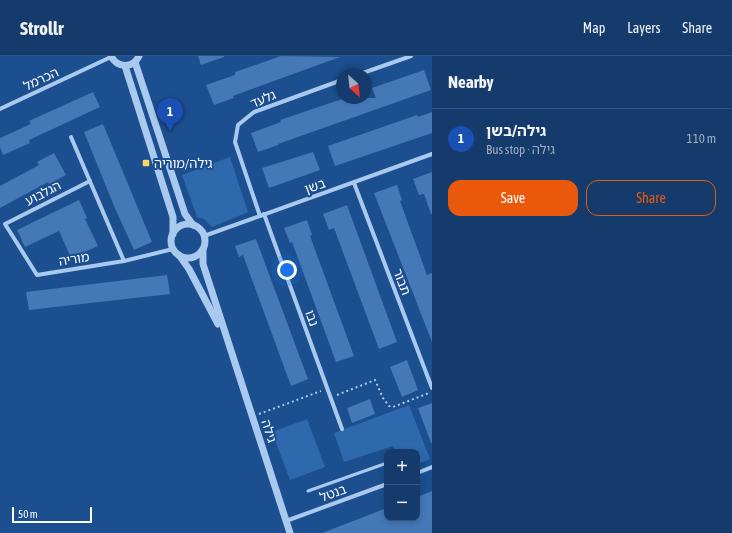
<!DOCTYPE html>
<meta charset="utf-8">
<style>
:root{--surface:#143b6b;--page:#1d4271;--text:#f1f3f6;--muted:#9dadc1;--line:#33557e;--accent:#ea580c}
body{margin:0;font-family:"Asap Condensed","Noto Sans Hebrew",sans-serif;background:var(--page);color:var(--text)}
.controls{position:absolute;right:12px;bottom:12px;display:grid;overflow:hidden;border-radius:8px;box-shadow:0 2px 6px #0003}
.controls button{width:36px;height:36px;display:grid;place-items:center;padding:0;border:0;border-bottom:1px solid var(--line);background:var(--surface);color:var(--text);font:20px sans-serif}
.compass{position:absolute;left:336px;top:12px;width:36px;height:36px;border-radius:50%;background:var(--surface);box-shadow:0 2px 6px #0003;rotate:153deg}
.scale{position:absolute;left:12px;bottom:10px;width:80px;box-sizing:border-box;padding-left:4px;border:2px solid #fff;border-top:0;font-size:11px;line-height:14px;white-space:nowrap;color:#fff;-webkit-text-stroke:3px #1b4f8f;paint-order:stroke}
.you{position:absolute;left:287px;top:214px;width:14px;height:14px;margin:-10px;border:3px solid #fff;border-radius:50%;background:#1a73e8;box-shadow:0 0 0 6px #1a73e833}
.badge{display:grid;place-items:center;width:26px;height:26px;border-radius:50%;background:var(--accent);color:#fff;font-size:13px;font-weight:700}
.pin{position:absolute;translate:-50% -33px;filter:drop-shadow(0 1px 2px #0008)}
.pin::after{content:'';position:absolute;top:21px;width:14px;height:12px;background:inherit;clip-path:polygon(0 0,100% 0,50% 100%)}
.list{margin:0;padding:0;list-style:none}
h2{display:flex;justify-content:space-between;align-items:center;height:52px;margin:0;padding:0 16px;font-size:17px}
h2 small{font-size:13px;font-weight:400;color:var(--muted)}
.list li{display:grid;grid-template-columns:26px 1fr auto;gap:12px;align-items:center;box-sizing:border-box;height:60px;padding:0 16px;border-top:1px solid var(--line)}
.list b{display:block;font-size:15px;white-space:nowrap}
.list p{margin:0;font-size:13px;white-space:nowrap;color:var(--muted)}
.list em{font-size:13px;font-style:normal;color:var(--muted)}
.actions{display:flex;gap:8px;padding:12px 16px}
.actions a{flex:1;padding:9px 0;border:1px solid var(--accent);border-radius:12px;text-align:center;font-size:14px;color:var(--accent)}
.actions .main{background:var(--accent);color:#fff}
.map{position:relative;flex:none;width:432px;height:477px;overflow:hidden}
header{display:flex;align-items:center;gap:24px;box-sizing:border-box;height:56px;padding:0 20px;background:var(--surface);border-bottom:1px solid var(--line)}
header strong{font-size:19px}
nav{display:flex;gap:22px;margin-inline-start:auto;font-size:14px}
main{display:flex}
aside{flex:1;background:var(--surface)}
.map>svg:first-child{display:block}
.green{fill:#2e69ad}
.building{fill:#4478b7}
.lines{fill:none;stroke-linecap:round;stroke-linejoin:round}
.path{stroke:#a9c9ee;stroke-width:2;stroke-dasharray:2 3;stroke-linecap:butt}
.service{stroke:#a9c9ee;stroke-width:3}
.minor{stroke:#a9c9ee;stroke-width:4}
.tertiary{stroke:#a9c9ee;stroke-width:7}
.poi-dot{fill:#ffd166;stroke:#1b4f8f;stroke-width:1.5}
.labels{text-anchor:middle;dominant-baseline:central;stroke-width:4;stroke-linejoin:round;paint-order:stroke}
.street-label{font-size:13px;fill:#fff;stroke:#1b4f8f}
.poi-label{font-size:13px;fill:#fff;stroke:#1b4f8f;text-anchor:start}
</style>
<header>
<strong>Strollr</strong>
<nav><a>Map</a><a>Layers</a><a>Share</a></nav>
</header>
<main>
<div class="map">
<svg width="432" height="477" viewBox="0 0 432 477">
<rect width="100%" height="100%" fill="#1b4f8f"/>
<g class="green">
<path d="M230,101L248,156L212,171L204,163L197,161L182,119Z"/>
<path d="M409,349L430,403L417,408V396H396L393,390L344,406L334,377Z"/>
<path d="M307,363L325,411L290,424L272,376Z"/>
</g>
<g class="building">
<path d="M198,0H224V1L201,9Z"/>
<path d="M281,0L340,1L233,40L234,42L214,49L206,29L235,19V16Z"/>
<path d="M424,14L431,34L278,88V89L258,96L251,77L281,66L280,64L345,42H376L372,32Z"/>
<path d="M93,36L100,51L29,84L30,87L3,99L0,91V82L31,68L29,65Z"/>
<path d="M432,56V77L335,110L328,90L417,59L418,61Z"/>
<path d="M103,68L152,186L134,194L114,150L84,76Z"/>
<path d="M313,96L320,114L269,132L262,112Z"/>
<path d="M54,97L66,119L49,128L48,126L0,152V130L39,109L37,106Z"/>
<path d="M432,116V158H431L424,138L419,139L413,123Z"/>
<path d="M397,129L402,144L400,145L427,219L432,217V286L374,137Z"/>
<path d="M79,144L87,162L85,163L98,190L71,202L59,175L25,191L17,174Z"/>
<path d="M347,149L397,286L379,293L334,172L329,174L323,158Z"/>
<path d="M307,164L312,179L310,180L354,300L336,306L292,186L290,187L284,172Z"/>
<path d="M256,183L308,323L291,330L243,199L239,201L235,190Z"/>
<path d="M167,219L170,238L29,254L26,236Z"/>
<path d="M407,304L418,334L402,341L390,311Z"/>
<path d="M370,343L375,358L352,367L347,352Z"/>
<path d="M432,347V387H431L418,352Z"/>
<path d="M432,435V477H322L387,452V462H417V441Z"/>
</g>
<g class="lines">
<g class="path">
<path d="M337,339L375,324L383,342L389,350L393,351L429,337"/>
<path d="M259,358L321,335"/>
</g>
<path class="service" d="M308,435L387,407"/>
<g class="minor">
<path d="M360,18L411,0"/>
<path d="M0,53L111,1"/>
<path d="M71,81L124,205"/>
<path d="M90,125L5,168L37,219L124,205L173,193"/>
<path d="M354,127L432,332"/>
<path d="M264,158L342,373"/>
<path d="M260,160L235,86L238,69L254,56L342,24"/>
<path d="M204,180L432,98"/>
<path d="M417,417L432,411"/>
<path d="M286,465L387,428"/>
</g>
<g class="tertiary">
<path d="M111,0C117,12 133,13 139,0"/>
<path d="M135,6L185,158L193,169"/>
<path d="M125,10L173,161V178"/>
<circle cx="188" cy="185" r="17"/>
<path d="M203,194V208L290,477"/>
<path d="M179,199L189,213L218,268"/>
</g>
</g>
<rect class="poi-dot" x="142" y="103" width="8" height="8" rx="2"/>
<g class="labels">
<g class="street-label">
<text transform="translate(41 23) rotate(-25)">הכרמל</text>
<text transform="translate(263 43) rotate(-23)">גלעד</text>
<text transform="translate(315 130) rotate(-20)">בשן</text>
<text transform="translate(43 137) rotate(-27)">הגלבוע</text>
<text transform="translate(74 203) rotate(-9)">מוריה</text>
<text transform="translate(402 226) rotate(69)">תבור</text>
<text transform="translate(312 262) rotate(70)">נבו</text>
<text transform="translate(269 375) rotate(72)">גילה</text>
<text transform="translate(333 437) rotate(-20)">בנטל</text>
</g>
<g class="poi-label">
<text x="154" y="107">גילה/מוריה</text>
</g>
</g>
</svg>
<div class="controls">
<button>+</button>
<button>−</button>
</div>
<svg class="compass" viewBox="-18 -18 36 36"><path d="M0-13l5 13h-10z" fill="#e53935"/><path d="M0 13l5-13h-10z" fill="#9dadc1"/></svg>
<div class="scale">50 m</div>
<div class="you"></div>
<div class="pin badge" style="left:170px;top:75px;background:#1a4fb4">1</div>
</div>
<aside>
<h2>Nearby<small></small></h2>
<ul class="list">
<li><span class="badge" style="background:#1a4fb4">1</span><div><b>גילה/בשן</b><p>Bus stop · גילה</p></div><em>110 m</em></li>
</ul>
<div class="actions"><a class="main">Save</a><a>Share</a></div>
</aside>
</main>
